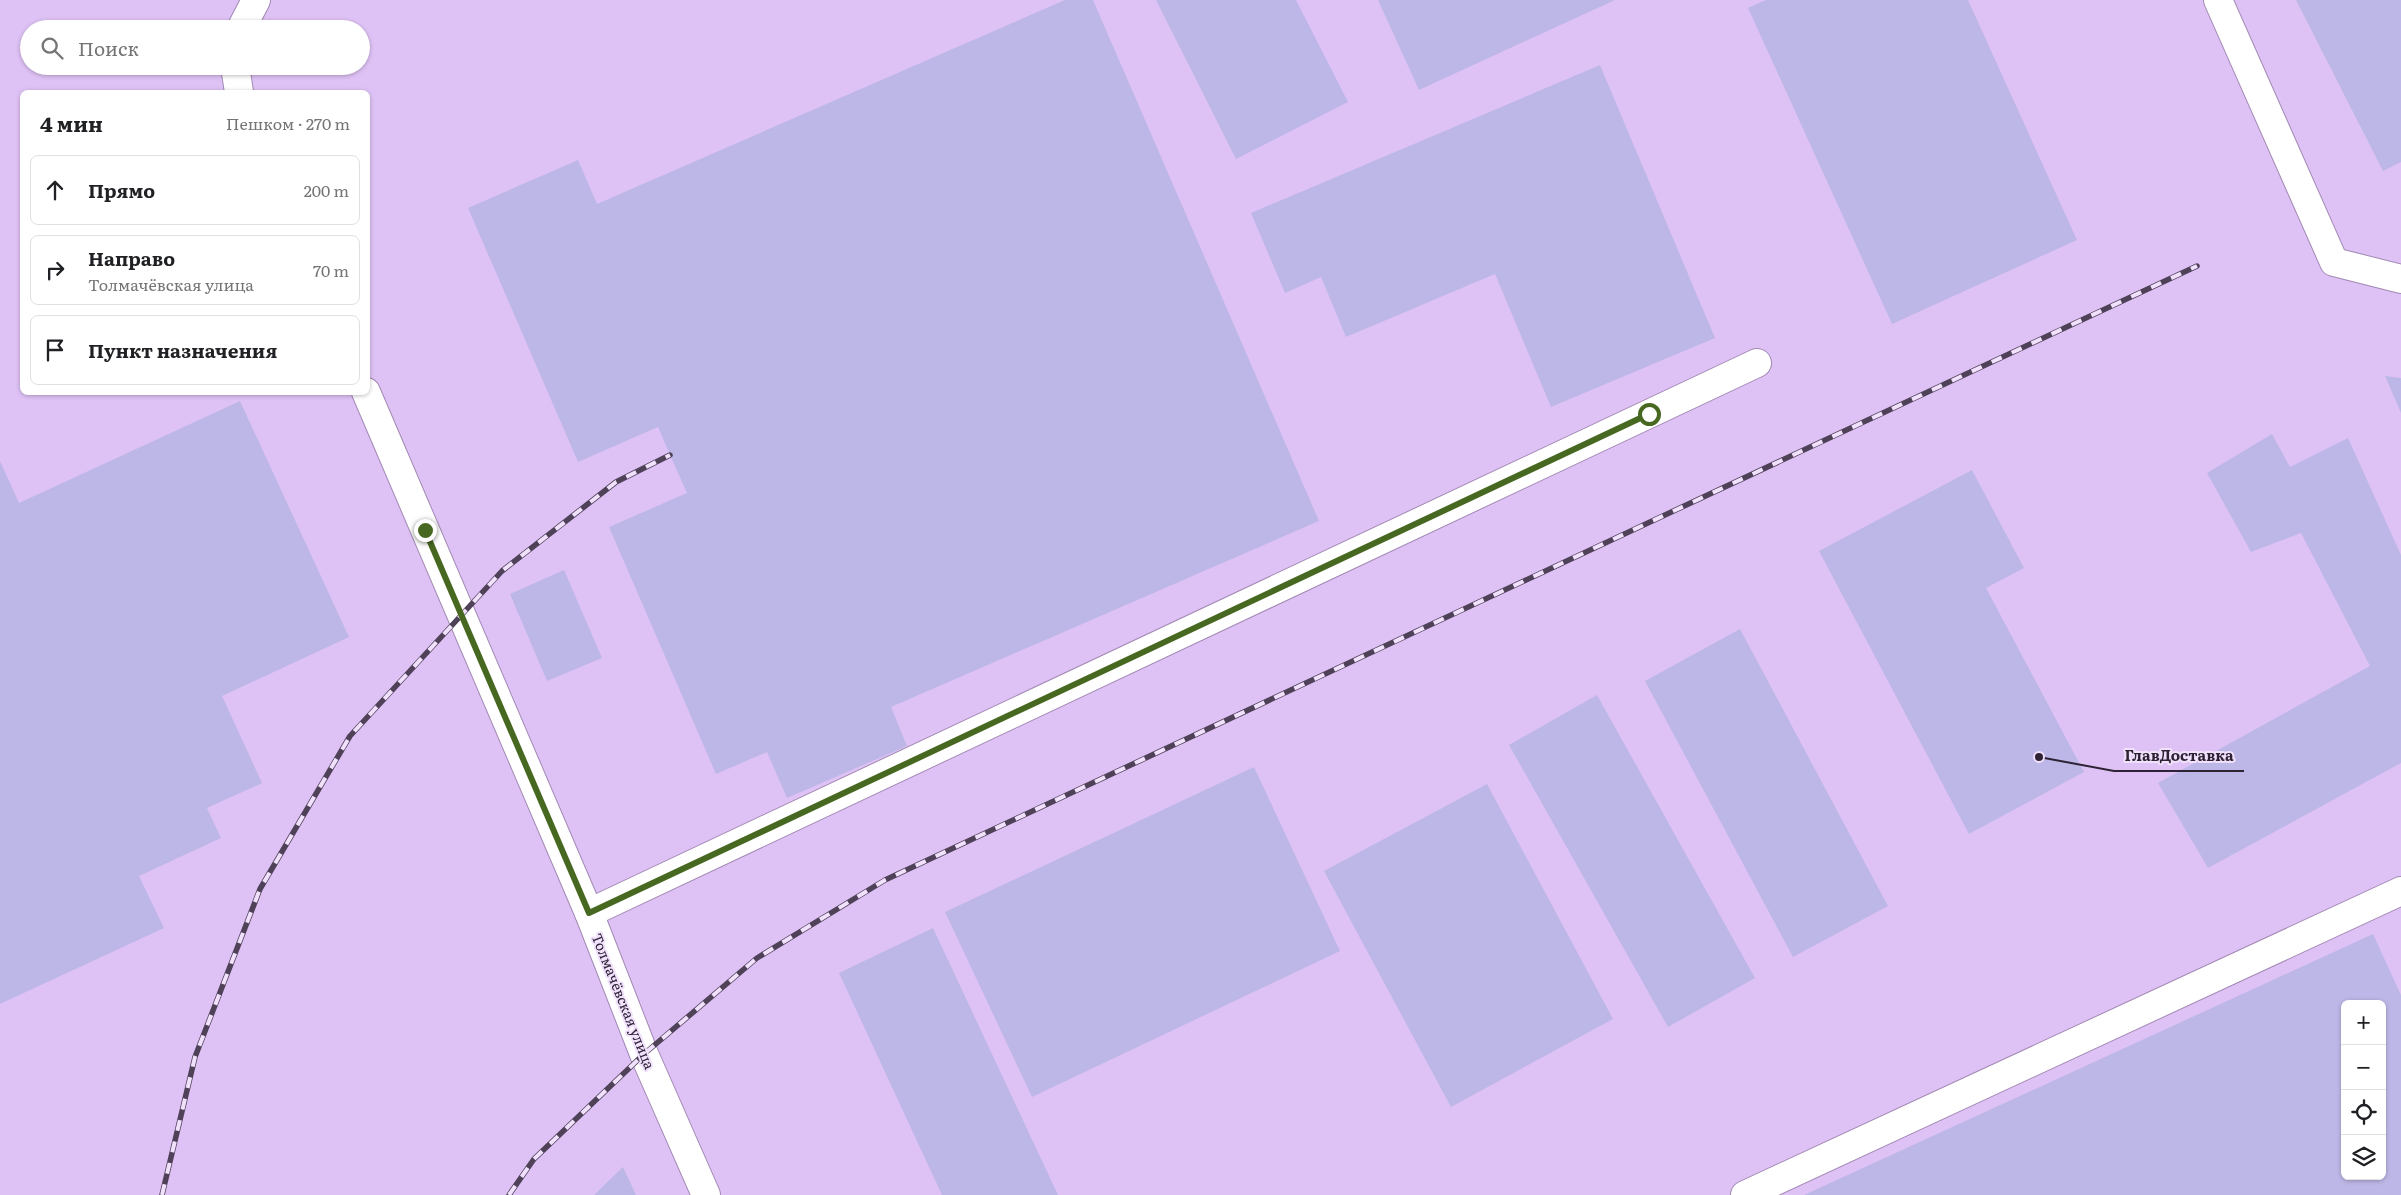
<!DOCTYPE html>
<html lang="ru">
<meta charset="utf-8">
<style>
:root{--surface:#fff;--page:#f2f2f2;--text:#202124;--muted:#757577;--line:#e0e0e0}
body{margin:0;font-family:Literata,serif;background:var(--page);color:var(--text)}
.controls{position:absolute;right:15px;bottom:15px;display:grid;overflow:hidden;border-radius:8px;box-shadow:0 1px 4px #0004}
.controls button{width:45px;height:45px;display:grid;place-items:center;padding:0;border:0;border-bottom:1px solid var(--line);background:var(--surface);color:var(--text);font:25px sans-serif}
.stop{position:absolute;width:15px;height:15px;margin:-11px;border:4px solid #476820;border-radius:50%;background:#fff}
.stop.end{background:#476820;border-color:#fff;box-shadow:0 1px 5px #0008}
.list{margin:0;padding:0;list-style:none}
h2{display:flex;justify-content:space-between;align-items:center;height:65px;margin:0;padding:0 20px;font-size:21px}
h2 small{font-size:16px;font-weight:400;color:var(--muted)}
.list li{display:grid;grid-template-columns:32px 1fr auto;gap:15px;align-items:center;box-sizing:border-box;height:70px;margin:0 10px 10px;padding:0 10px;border:1px solid var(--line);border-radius:8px}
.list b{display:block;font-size:19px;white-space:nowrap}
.list p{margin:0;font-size:16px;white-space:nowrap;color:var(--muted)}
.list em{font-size:16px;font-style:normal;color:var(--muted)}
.icon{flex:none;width:28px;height:28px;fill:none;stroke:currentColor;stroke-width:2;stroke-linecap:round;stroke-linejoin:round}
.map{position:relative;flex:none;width:2401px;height:1195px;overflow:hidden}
.search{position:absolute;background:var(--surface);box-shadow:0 1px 4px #0004;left:20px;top:20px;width:350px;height:55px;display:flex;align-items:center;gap:12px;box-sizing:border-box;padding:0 18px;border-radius:28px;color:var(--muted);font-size:19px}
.panel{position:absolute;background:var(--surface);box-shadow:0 1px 4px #0004;left:20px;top:90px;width:350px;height:305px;border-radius:8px}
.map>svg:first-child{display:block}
.built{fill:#dfc2f5;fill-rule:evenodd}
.building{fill:#bdb7e7;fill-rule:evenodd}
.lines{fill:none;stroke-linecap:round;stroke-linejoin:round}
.minor-casing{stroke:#a289b4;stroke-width:30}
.minor{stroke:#fff;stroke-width:28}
.rail-casing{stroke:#4f4258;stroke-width:5.5}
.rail{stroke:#f1e1fd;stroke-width:4;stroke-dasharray:11;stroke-linecap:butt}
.route{stroke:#476820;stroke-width:6}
.labels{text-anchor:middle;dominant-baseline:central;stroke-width:4;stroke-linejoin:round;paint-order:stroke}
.street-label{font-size:14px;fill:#2d2334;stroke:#f1e1fd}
.leader{fill:none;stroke:#2d2334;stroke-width:2}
.callout-dot{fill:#2d2334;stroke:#f1e1fd;stroke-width:2}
.callout-label{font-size:15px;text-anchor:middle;font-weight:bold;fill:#2d2334;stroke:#f1e1fd;stroke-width:4;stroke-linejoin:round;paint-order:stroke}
</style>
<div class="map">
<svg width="2401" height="1195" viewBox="0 0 2401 1195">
<rect width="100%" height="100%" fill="#eacffd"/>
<path class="built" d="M0,0H2401V1195H0ZM29,29H361V66H29ZM22,92H368V392H22ZM2345,1004H2382V1176H2345Z"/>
<g class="building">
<path d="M1065,0H1093L1319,521L891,707L907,746L787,798L767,752L716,774L609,527L687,493L670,455L658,427L578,462L468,208L578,160L597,204Z"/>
<path d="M1156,0H1296L1348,102L1236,159Z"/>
<path d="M1378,0H1615L1419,90Z"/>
<path d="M1766,0H1968L2077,240L1892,324L1748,8Z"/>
<path d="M2296,0H2401V162L2383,171Z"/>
<path d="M1600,65L1715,338L1551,407L1495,274L1346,337L1321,277L1285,293L1251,213Z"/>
<path d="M2385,376L2401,378V413Z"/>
<path d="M240,401L349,637L222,696L262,783L207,808L221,838L139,876L164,928L0,1004V461L19,503Z"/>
<path d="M2272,434L2290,467L2348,438L2401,555V763L2208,868L2158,783L2370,666L2301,533L2251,552L2207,473Z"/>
<path d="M1972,470L2024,568L1986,588L2084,772L1969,834L1819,551Z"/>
<path d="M564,570L602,658L547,681L510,594Z"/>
<path d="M1740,629L1888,906L1793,957L1645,681Z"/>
<path d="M1597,695L1755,978L1668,1027L1509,745Z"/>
<path d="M1254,767L1340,951L1032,1097L945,912Z"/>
<path d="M1487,784L1613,1019L1451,1107L1324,871Z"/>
<path d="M933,928L1058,1195H942L839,973Z"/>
<path d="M2373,934L2401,995V1195H1804ZM2345,1004H2382V1176H2345Z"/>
<path d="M623,1167L636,1195H594Z"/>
</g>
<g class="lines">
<defs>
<g id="minor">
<path d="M2218,0L2334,262L2401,279"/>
<path d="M241,29L256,0"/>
<path d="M235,66L239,92"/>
<path d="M366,392L589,913L644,1054L706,1195"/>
<path d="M589,913L1757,363"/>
<path d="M1745,1195L2401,891"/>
</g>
</defs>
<use href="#minor" class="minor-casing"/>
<use href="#minor" class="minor"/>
<defs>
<g id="rail">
<path d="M162,1195L195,1057L260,889L350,736L502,571L616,482L670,455"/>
<path d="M509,1195L534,1159L644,1054L757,958L885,880L2197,266"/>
</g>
</defs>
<use href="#rail" class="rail-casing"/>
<use href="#rail" class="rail"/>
</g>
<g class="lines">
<path class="route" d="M425,530L589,913L1649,414"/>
</g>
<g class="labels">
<g class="street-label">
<text transform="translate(624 1001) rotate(68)">Толмачёвская улица</text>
</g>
</g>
<path class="leader" d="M2039 757L2114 771H2244"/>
<circle class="callout-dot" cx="2039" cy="757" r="5"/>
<g class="callout-label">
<text x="2179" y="761">ГлавДоставка</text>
</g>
</svg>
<div class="controls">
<button>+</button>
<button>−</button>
<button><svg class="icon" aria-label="locate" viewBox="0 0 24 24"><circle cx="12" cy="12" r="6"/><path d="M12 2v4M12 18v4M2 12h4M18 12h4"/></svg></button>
<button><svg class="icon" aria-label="layers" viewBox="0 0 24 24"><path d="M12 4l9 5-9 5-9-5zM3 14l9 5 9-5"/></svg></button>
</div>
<div class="stop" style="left:1649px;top:414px"></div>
<div class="stop end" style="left:425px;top:530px"></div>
<div class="search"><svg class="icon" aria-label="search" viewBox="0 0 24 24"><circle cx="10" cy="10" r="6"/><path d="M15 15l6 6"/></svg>Поиск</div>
<section class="panel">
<h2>4 мин<small>Пешком · 270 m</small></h2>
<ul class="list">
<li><svg class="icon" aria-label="ahead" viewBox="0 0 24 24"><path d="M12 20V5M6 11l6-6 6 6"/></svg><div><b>Прямо</b></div><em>200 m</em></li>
<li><svg class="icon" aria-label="right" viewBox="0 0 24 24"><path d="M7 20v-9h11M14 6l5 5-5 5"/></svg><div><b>Направо</b><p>Толмачёвская улица</p></div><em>70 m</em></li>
<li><svg class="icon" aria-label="arrive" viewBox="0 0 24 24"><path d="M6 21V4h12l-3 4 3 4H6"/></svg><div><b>Пункт назначения</b></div></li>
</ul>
</section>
</div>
